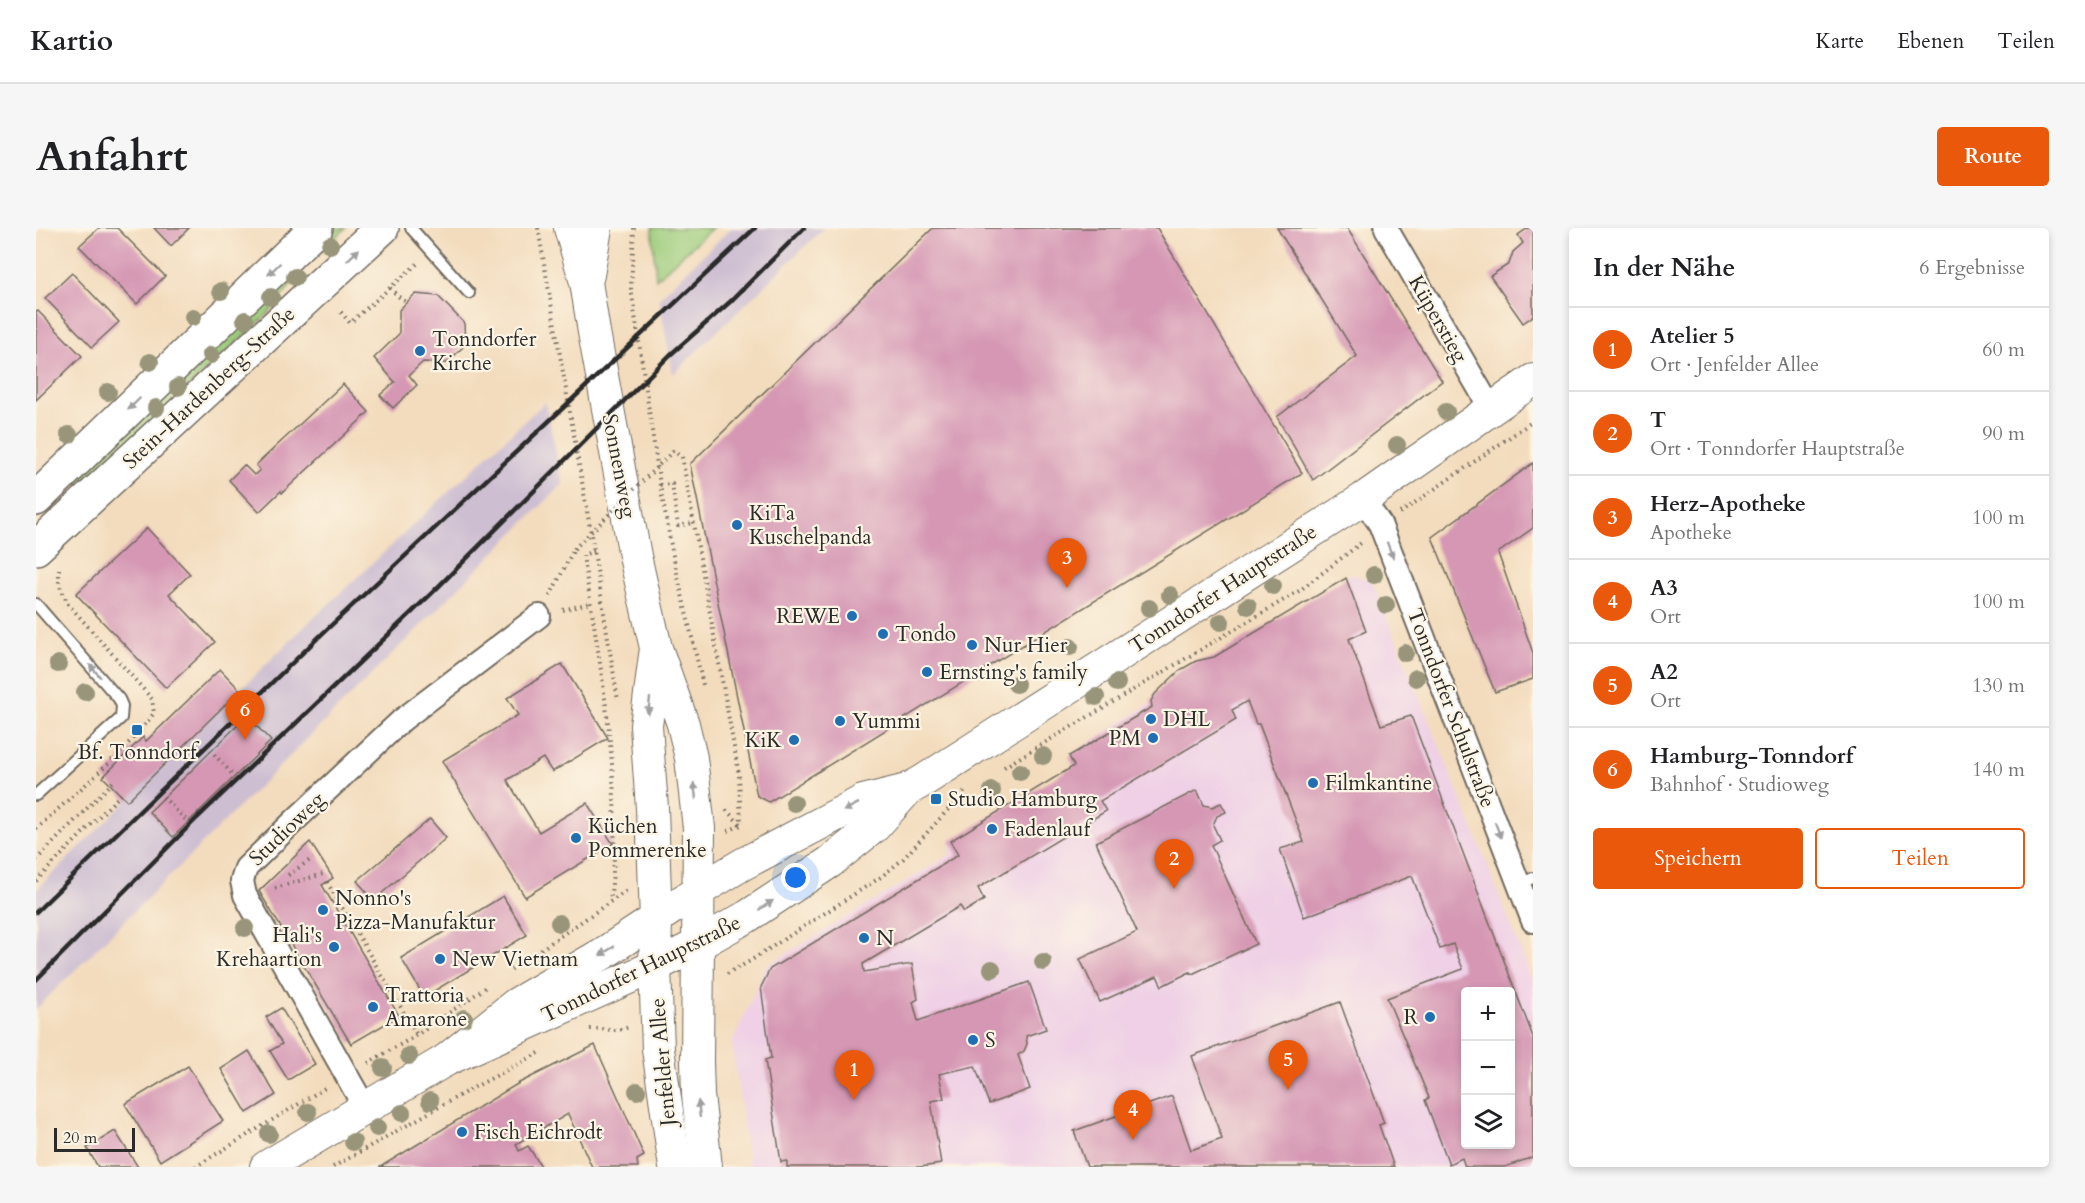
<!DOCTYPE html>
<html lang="de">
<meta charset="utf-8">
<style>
:root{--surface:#fff;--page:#f6f6f6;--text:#202124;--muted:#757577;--line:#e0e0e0;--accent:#ea580c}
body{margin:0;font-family:Cardo,serif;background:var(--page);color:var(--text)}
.controls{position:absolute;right:18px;bottom:18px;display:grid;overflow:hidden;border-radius:6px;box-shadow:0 3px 9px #0003}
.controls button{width:54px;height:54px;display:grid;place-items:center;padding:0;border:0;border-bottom:2px solid var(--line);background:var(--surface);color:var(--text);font:30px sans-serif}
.scale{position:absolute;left:18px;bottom:15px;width:81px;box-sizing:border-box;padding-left:6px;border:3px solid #2b2b2b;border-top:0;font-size:16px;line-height:21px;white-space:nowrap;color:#2b2b2b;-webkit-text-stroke:4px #fcf5e5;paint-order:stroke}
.you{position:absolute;left:760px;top:650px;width:21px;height:21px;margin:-15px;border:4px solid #fff;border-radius:50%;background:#1a73e8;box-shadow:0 0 0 9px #1a73e833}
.badge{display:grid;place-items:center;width:39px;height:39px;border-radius:50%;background:var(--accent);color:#fff;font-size:20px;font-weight:700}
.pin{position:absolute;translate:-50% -50px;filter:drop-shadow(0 2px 3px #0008)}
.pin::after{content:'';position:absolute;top:32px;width:21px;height:18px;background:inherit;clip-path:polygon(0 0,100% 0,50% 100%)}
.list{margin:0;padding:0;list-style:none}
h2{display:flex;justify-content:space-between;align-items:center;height:78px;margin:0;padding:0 24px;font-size:26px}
h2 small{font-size:20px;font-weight:400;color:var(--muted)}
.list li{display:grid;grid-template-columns:39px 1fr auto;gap:18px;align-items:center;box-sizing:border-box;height:84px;padding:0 24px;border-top:2px solid var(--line)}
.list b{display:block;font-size:22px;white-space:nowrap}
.list p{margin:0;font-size:20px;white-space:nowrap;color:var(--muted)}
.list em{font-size:20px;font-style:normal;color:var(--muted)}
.actions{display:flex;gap:12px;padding:18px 24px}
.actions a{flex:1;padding:14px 0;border:2px solid var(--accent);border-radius:6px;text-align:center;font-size:21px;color:var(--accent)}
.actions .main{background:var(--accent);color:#fff}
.icon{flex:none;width:33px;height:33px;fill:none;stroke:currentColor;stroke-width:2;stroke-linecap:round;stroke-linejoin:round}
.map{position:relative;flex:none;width:1497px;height:939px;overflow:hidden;border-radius:6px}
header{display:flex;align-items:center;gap:36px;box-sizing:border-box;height:84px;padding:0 30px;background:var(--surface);border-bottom:2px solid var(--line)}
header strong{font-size:28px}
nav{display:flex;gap:33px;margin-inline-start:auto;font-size:21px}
.intro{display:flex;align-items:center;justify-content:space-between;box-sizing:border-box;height:144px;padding:0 36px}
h1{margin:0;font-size:42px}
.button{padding:15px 27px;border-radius:6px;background:var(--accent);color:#fff;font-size:21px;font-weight:700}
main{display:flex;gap:36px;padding:0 36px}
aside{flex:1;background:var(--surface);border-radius:6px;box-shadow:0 3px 9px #0003}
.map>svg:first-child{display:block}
.built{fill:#efd0e6;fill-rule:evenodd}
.industrial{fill:#cdbed2}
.green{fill:#9ccc7b;stroke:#647c53;stroke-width:1.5}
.building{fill:#d597b4;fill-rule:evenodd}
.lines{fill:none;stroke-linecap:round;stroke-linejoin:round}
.lane-casing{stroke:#71695e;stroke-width:14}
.street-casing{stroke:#71695e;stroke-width:26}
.secondary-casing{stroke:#71695e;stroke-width:34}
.primary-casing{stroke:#71695e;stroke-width:36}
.path{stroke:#71695e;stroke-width:4;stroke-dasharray:1.5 4.5;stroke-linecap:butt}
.lane{stroke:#fff;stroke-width:10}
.street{stroke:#fff;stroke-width:22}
.secondary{stroke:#fff;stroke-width:32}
.primary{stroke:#fff;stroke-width:33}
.rail{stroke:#2b2b2b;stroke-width:4.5}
.path-bridge{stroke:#71695e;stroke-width:4;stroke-dasharray:1.5 4.5;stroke-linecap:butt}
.tree{fill:#98957a}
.oneway{fill:#a0a0a0}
.poi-dot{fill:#1f6fb2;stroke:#fcf5e5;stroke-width:2}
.labels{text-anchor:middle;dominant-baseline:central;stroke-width:4.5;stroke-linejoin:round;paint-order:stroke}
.street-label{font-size:21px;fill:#2b2b2b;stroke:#fcf5e5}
.poi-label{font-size:21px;fill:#2b2b2b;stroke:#fcf5e5;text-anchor:start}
</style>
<header>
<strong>Kartio</strong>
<nav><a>Karte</a><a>Ebenen</a><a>Teilen</a></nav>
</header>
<div class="intro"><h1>Anfahrt</h1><a class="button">Route</a></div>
<main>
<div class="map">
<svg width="1497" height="939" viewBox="0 0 1497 939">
<rect width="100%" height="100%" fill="#fcf5e5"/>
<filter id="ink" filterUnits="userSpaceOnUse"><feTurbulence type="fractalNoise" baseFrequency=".0167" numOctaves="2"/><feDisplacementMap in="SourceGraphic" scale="12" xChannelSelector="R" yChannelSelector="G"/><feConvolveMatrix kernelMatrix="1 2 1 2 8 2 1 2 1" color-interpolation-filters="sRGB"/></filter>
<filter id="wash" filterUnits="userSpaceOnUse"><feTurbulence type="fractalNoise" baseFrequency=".008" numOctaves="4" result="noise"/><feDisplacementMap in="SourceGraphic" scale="24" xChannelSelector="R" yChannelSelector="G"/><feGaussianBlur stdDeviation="1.35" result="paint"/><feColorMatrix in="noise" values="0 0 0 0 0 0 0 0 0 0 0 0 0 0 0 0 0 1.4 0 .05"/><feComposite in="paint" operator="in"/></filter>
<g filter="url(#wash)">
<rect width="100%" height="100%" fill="#f3dcbd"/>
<path class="built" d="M1315,346L1336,353L1438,603L1497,754V939H713L696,816L730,738L914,627V613L1038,538L1033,528ZM1430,764H1474V916H1430Z"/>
<g class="industrial">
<path d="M695,0H788L637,146L623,70Z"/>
<path d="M509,174L527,256L0,781V662L269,398Z"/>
</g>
<g class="green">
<path d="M298,0H310L273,34L232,86L43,257L33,253Z"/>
<path d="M616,0H676L620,51Z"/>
</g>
<g id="blocks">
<g class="building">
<path d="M63,0H81L129,48L101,76L43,18Z"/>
<path d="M118,0H153L135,18Z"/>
<path d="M897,0H1121L1266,245L733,574L721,568L654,236Z"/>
<path d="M1241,0H1311L1406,153L1277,252L1241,189L1321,128Z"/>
<path d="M1492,0H1497V88L1487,95L1454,48L1473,36L1477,24L1487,15L1482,7Z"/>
<path d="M36,45L83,94L56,119L9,70Z"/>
<path d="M379,66L402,68L428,95L429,117L411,135L387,134L373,147L381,157L357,180L344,167L359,154L338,130L363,106V82Z"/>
<path d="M2,83L46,128L0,172V84Z"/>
<path d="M307,156L333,184L246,265L245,263L223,284L193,252L208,237L218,247L224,242L220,237Z"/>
<path d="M1497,235V300L1462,325L1497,425V451L1459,464L1396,309Z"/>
<path d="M111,300L154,346L133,366L179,414L130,460L40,366Z"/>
<path d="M1310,350L1330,403L1313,411L1345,497L1375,488L1497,809V929L1469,939H1429L1426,930L1413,936L1389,872L1393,870L1351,770L1427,741L1417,716L1404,721L1376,648L1268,689L1244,621L1268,614L1223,496H1220L1211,473L1196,482L1200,492L1064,573L1070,583L942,660L948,672L928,684L924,678L827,736L828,744L876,736L882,771L877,774L882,793L993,754L1010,801L990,808L991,816L988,823L982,827L994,861L953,876L939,838L903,846L908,871L895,873L905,936L884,939H751V933L745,934L729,832L735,830L725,759L734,741L922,627L914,613L1038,538L1033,528L1116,479L1115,473L1119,466L1144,442L1160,433L1178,429ZM1430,764H1474V916H1430Z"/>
<path d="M526,436L572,510L516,544L507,530L471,552L503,604L551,575L577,616L489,669L406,533L482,487L471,470Z"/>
<path d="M184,441L204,462L91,573L67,549L107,509L110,513Z"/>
<path d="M211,488L235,513L137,609L113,584Z"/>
<path d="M1161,562L1168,577L1176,579L1185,575L1190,584L1181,588L1177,597L1184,612L1175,617L1220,716L1156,746L1154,744L1126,758L1121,748L1064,774L1044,731L1101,704L1060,614Z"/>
<path d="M394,591L410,610L338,672L321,653Z"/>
<path d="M274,614L297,650L286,657L363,788L315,816L223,663Z"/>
<path d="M467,668L491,707L388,769L365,730Z"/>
<path d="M1304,774L1348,895L1343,897L1358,939H1051L1038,903L1136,868L1155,922L1186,911L1156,828Z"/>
<path d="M245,780L279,836L252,852L234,823L246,816L230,789Z"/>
<path d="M559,817L608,928L601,932L602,939H556L532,886L480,916L483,923L492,918L505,938L503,939H344L483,855Z"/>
<path d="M213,823L240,867L211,885L185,841Z"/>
<path d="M152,838L187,893L124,933L89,876Z"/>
<path d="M79,903L102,939H62L51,920Z"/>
</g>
</g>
</g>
<g filter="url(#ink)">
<use href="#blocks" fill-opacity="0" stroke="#71695e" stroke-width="1.5"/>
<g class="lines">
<defs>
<g id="lane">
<path d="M375,0L433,65"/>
<path d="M0,376L83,471L86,478L85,490L0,567"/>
<path d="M1483,656L1497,650"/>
</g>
<g id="street">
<path d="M1350,0L1455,181"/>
<path d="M1327,271L1344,296L1497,693"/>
<path d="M329,880L209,667L206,653L210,640L258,593L366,492L503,388"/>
</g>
<g id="secondary">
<path d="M534,0L550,54L558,104L599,328L620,420L647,496L655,530L663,600L661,834L662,867L670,939"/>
<path d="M552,47L560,0"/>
<path d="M619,427L610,498L616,580L620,692L619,738L622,821L639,939"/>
<path d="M410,832L480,776L568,725L662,663L707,636L827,573L871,562L887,553L1327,271L1497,152"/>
<path d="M230,939L410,832L619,738L661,717L712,688L794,634L839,598L871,562"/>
</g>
<g id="primary">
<path d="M0,271L280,0"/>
<path d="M0,320L346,0"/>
</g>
</defs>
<use href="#lane" class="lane-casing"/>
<use href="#street" class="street-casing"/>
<use href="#secondary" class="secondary-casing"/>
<use href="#primary" class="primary-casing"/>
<g class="path">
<path d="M502,0L558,323L582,473"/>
<path d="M598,0L595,60L624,257L637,328L668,461"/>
<path d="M354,60L364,70L371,74"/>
<path d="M305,84L314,95L382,35"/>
<path d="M646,229L703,547L705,595"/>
<path d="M624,257L636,256L642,298L657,295"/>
<path d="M1364,285L1497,193"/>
<path d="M558,323L547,327C564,439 589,560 574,673"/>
<path d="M514,368L538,321"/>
<path d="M527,382L554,375"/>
<path d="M174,522L197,547"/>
<path d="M968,539L1263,363L1325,315"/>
<path d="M127,569L151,593"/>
<path d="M690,582L705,597"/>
<path d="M0,601C40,564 85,529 118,485L116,471L32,376L23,356V341"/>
<path d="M692,603L705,597"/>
<path d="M0,632L77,554"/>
<path d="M252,647L277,630"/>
<path d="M0,653L88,563"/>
<path d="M291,654L381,807"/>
<path d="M239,660L287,646"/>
<path d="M475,742L590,663"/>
<path d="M691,746L714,733L845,649L867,631L931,561"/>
<path d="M554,801C570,800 577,805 593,799"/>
<path d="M332,835L381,807L449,760"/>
<path d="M159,939L289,860"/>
<path d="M297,939L435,861L507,823"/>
</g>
<use href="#lane" class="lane"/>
<use href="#street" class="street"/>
<use href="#secondary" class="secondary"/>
<use href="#primary" class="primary"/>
<g class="rail">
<path d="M0,684L287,405L719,0"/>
<path d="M0,752L161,590L397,364L634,127L695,73L768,0"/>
</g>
<path class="path-bridge" d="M538,321L637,223L646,229"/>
</g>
<g class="tree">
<circle cx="294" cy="17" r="9"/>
<circle cx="259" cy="49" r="9"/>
<circle cx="185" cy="63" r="9"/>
<circle cx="235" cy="69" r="9"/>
<circle cx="157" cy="89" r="9"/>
<circle cx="209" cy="92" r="9"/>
<circle cx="175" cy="127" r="9"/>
<circle cx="114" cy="134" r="9"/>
<circle cx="142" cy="159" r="9"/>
<circle cx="72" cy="164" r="9"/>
<circle cx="120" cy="180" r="9"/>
<circle cx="1410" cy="184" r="9"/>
<circle cx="33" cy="207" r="9"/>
<circle cx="1361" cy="217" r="9"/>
<circle cx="1338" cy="347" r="9"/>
<circle cx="1237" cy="358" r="9"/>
<circle cx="1134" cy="367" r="9"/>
<circle cx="1350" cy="377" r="9"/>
<circle cx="1212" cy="378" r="9"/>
<circle cx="1113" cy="380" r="9"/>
<circle cx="1185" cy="394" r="9"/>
<circle cx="1034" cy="419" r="9"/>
<circle cx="1369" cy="425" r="9"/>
<circle cx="22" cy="436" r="9"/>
<circle cx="1380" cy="450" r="9"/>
<circle cx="1081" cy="455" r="9"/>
<circle cx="980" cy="456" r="9"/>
<circle cx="49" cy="464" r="9"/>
<circle cx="1060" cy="469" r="9"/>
<circle cx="1007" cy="528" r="9"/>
<circle cx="984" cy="544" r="9"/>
<circle cx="956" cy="563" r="9"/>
<circle cx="758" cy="575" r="9"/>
<circle cx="523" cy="695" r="9"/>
<circle cx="209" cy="700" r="9"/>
<circle cx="1007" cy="734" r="9"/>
<circle cx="956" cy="741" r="9"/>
<circle cx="428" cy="790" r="9"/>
<circle cx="373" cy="828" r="9"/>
<circle cx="347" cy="840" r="9"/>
<circle cx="601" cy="863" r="9"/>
<circle cx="394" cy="873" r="9"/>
<circle cx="272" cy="884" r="9"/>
<circle cx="366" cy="885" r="9"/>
<circle cx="341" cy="900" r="9"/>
<circle cx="233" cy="906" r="9"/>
<circle cx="317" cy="914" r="9"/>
</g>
<defs><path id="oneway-solid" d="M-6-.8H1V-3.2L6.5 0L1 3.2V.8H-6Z" transform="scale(1.5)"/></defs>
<g class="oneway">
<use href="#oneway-solid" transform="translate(317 27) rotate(-43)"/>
<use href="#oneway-solid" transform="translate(238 41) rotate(136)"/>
<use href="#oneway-solid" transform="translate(98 176) rotate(136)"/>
<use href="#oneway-solid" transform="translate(1354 322) rotate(69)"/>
<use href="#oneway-solid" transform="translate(59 443) rotate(-131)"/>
<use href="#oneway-solid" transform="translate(613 478) rotate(97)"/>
<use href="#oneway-solid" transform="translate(659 563) rotate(-97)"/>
<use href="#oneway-solid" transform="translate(815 579) rotate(153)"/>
<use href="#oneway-solid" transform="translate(1462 602) rotate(69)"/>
<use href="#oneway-solid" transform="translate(730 677) rotate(-33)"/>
<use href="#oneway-solid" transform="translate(571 723) rotate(148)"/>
<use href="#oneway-solid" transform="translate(663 881) rotate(-96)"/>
</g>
</g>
<g class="poi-dot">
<circle cx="384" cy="123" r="6"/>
<circle cx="701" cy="297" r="6"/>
<circle cx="816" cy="388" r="6"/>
<circle cx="847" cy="406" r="6"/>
<circle cx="936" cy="417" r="6"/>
<circle cx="891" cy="444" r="6"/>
<circle cx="1115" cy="491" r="6"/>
<circle cx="804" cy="493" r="6"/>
<rect x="95" y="496" width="12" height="12" rx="3"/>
<circle cx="1117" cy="510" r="6"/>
<circle cx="758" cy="512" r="6"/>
<circle cx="1277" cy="555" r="6"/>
<rect x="894" y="565" width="12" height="12" rx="3"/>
<circle cx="956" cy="601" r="6"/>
<circle cx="540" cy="610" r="6"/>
<circle cx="287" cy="682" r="6"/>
<circle cx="828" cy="710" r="6"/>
<circle cx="298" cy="719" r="6"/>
<circle cx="404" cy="731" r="6"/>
<circle cx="337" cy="779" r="6"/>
<circle cx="1394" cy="789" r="6"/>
<circle cx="937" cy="812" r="6"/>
<circle cx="426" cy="904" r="6"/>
</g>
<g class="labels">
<g class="street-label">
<text transform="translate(1402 91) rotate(60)">Küperstieg</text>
<text transform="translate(173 160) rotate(-43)">Stein-Hardenberg-Straße</text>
<text transform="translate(583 238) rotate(79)">Sonnenweg</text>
<text transform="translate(1187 361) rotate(-33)">Tonndorfer Hauptstraße</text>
<text transform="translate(1415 480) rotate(69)">Tonndorfer Schulstraße</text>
<text transform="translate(251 601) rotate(-44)">Studioweg</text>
<text transform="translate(605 741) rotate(-26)">Tonndorfer Hauptstraße</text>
<text transform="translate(627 834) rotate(-95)">Jenfelder Allee</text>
</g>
<g class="poi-label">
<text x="396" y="111">Tonndorfer<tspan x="396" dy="24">Kirche</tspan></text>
<text x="713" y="285">KiTa<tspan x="713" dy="24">Kuschelpanda</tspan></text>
<text x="804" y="388" text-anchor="end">REWE</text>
<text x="859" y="406">Tondo</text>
<text x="948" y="417">Nur Hier</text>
<text x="903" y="444">Ernsting's family</text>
<text x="1127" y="491">DHL</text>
<text x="816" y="493">Yummi</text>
<text x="1105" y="510" text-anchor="end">PM</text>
<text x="746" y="512" text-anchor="end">KiK</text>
<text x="101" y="524" text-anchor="middle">Bf. Tonndorf</text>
<text x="1289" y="555">Filmkantine</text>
<text x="912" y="571">Studio Hamburg</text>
<text x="552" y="598">Küchen<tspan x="552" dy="24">Pommerenke</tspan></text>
<text x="968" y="601">Fadenlauf</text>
<text x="299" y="670">Nonno's<tspan x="299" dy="24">Pizza-Manufaktur</tspan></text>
<text x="286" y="707" text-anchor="end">Hali's<tspan x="286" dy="24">Krehaartion</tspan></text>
<text x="840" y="710">N</text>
<text x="416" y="731">New Vietnam</text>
<text x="349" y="767">Trattoria<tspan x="349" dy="24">Amarone</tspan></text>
<text x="1382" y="789" text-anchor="end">R</text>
<text x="949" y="812">S</text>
<text x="438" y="904">Fisch Eichrodt</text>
</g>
</g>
</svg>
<div class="controls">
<button>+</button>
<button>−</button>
<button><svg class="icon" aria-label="layers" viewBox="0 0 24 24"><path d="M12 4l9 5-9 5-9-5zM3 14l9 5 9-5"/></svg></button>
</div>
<div class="scale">20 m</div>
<div class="you"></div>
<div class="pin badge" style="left:818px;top:872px">1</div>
<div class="pin badge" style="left:1138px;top:661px">2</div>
<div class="pin badge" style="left:1031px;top:360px">3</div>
<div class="pin badge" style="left:1097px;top:912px">4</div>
<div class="pin badge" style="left:1252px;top:862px">5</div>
<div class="pin badge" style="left:209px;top:512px">6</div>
</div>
<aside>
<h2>In der Nähe<small>6 Ergebnisse</small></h2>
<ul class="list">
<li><span class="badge">1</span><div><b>Atelier 5</b><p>Ort · Jenfelder Allee</p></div><em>60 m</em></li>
<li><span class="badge">2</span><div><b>T</b><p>Ort · Tonndorfer Hauptstraße</p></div><em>90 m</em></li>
<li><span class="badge">3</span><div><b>Herz-Apotheke</b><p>Apotheke</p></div><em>100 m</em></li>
<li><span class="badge">4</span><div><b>A3</b><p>Ort</p></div><em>100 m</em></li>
<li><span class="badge">5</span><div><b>A2</b><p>Ort</p></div><em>130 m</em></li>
<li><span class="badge">6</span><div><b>Hamburg-Tonndorf</b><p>Bahnhof · Studioweg</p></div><em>140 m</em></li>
</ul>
<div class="actions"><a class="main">Speichern</a><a>Teilen</a></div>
</aside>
</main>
